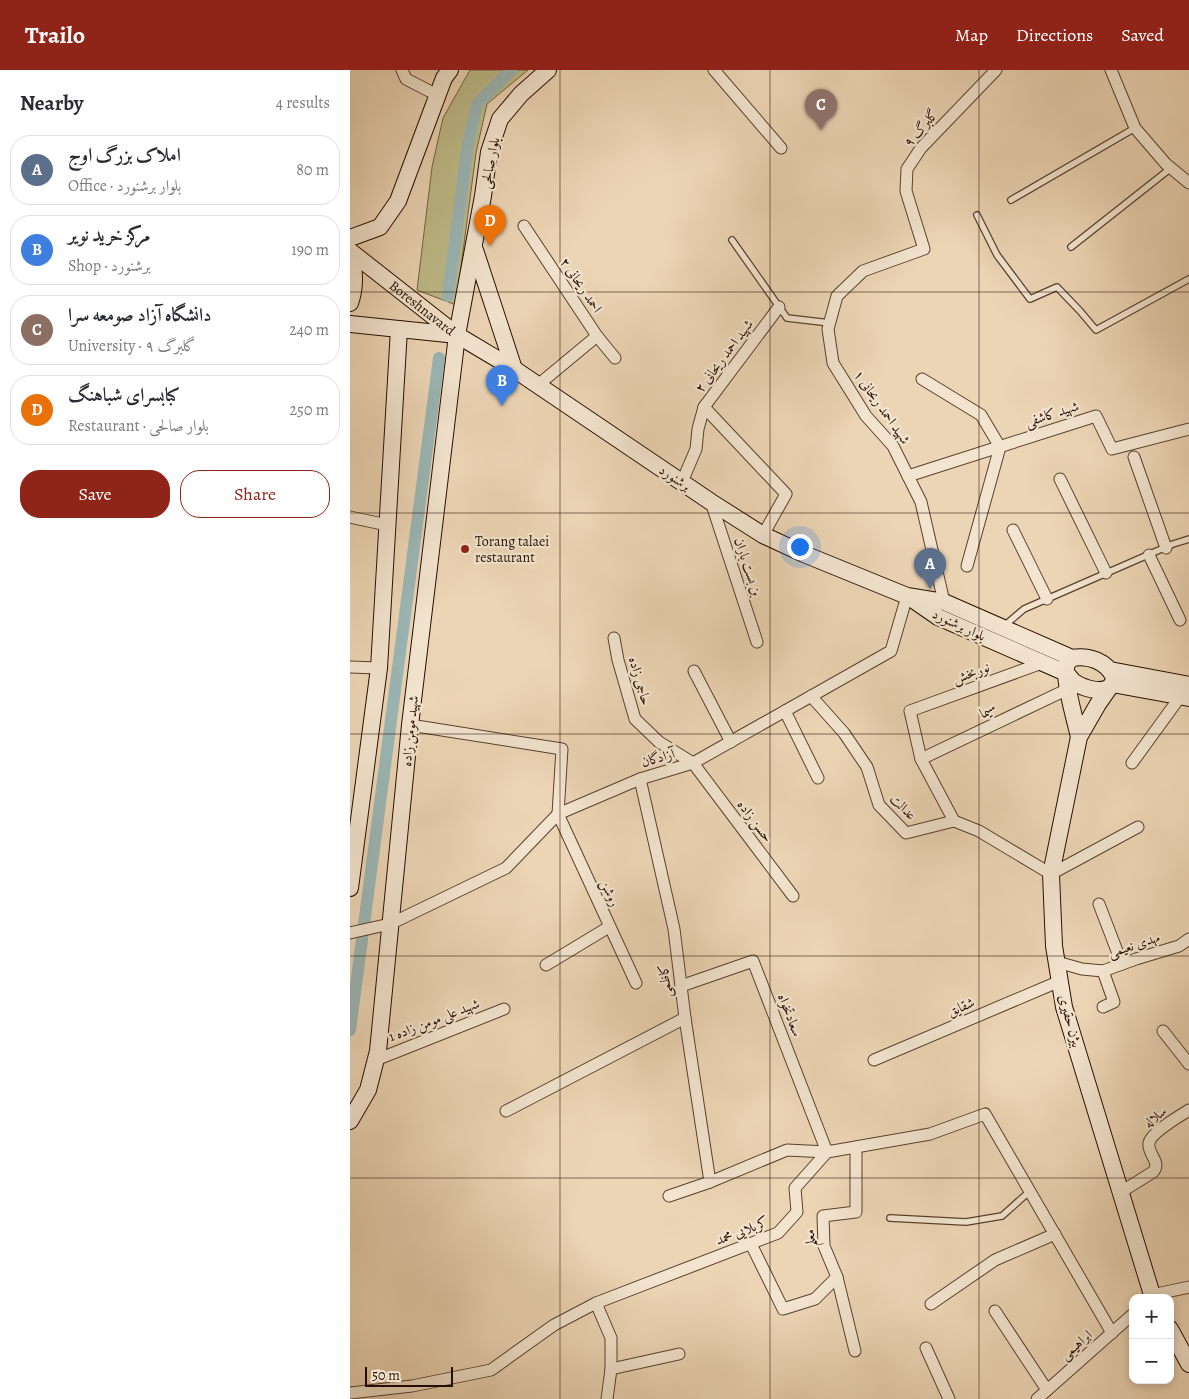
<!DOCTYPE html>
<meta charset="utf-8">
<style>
:root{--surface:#fff;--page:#f2f2f3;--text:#2b2b33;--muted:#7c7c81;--line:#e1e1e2;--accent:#8f2418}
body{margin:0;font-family:Alegreya,Amiri,serif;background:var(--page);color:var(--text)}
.controls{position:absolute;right:15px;bottom:15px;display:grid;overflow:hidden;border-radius:10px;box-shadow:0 2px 8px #0003}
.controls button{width:45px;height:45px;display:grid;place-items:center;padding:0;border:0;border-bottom:1px solid var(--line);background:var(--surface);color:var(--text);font:25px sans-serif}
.scale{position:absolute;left:15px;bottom:12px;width:88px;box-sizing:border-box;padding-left:5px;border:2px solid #270e00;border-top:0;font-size:14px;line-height:18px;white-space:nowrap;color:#270e00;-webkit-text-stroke:4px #f3e4cf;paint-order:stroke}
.you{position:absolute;left:449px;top:476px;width:18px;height:18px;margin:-12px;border:4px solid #fff;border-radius:50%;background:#1a73e8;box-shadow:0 0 0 8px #1a73e833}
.badge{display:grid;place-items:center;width:32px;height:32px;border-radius:50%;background:var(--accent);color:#fff;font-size:16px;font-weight:700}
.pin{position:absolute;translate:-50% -41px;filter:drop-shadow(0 1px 2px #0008)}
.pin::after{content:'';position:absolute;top:26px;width:18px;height:15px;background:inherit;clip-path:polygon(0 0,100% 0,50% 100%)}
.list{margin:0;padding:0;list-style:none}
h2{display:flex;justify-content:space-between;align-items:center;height:65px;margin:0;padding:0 20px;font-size:21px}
h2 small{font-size:16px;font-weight:400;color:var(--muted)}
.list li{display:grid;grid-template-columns:32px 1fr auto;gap:15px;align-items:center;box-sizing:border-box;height:70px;margin:0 10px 10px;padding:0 10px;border:1px solid var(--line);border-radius:20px}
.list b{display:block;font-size:19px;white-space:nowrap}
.list p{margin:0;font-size:16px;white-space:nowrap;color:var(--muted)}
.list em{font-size:16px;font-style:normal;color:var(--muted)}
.actions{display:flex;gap:10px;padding:15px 20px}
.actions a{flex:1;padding:11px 0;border:1px solid var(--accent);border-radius:20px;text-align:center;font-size:18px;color:var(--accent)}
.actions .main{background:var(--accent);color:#fff}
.map{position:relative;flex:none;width:839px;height:1329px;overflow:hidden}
header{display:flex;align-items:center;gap:30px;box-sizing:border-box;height:70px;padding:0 25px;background:var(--accent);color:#fff}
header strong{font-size:24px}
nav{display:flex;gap:28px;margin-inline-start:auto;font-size:18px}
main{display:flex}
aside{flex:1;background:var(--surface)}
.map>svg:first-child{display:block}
.green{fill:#bebb89;stroke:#726444}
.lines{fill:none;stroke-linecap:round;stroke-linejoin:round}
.canal{stroke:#9bb7b6;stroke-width:12}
.lane-casing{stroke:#58402d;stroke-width:8}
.street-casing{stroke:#58402d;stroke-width:13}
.secondary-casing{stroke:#270e00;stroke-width:18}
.lane{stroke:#f3e4cf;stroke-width:5.5}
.street{stroke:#f3e4cf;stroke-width:11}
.secondary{stroke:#f3e4cf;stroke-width:16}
.grid{fill:none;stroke:#270e00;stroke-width:1;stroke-opacity:0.55}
.poi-dot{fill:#8f2418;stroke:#f3e4cf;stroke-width:2}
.labels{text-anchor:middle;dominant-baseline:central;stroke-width:4.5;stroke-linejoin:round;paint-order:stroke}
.street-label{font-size:14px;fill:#270e00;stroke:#f3e4cf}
.poi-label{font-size:14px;fill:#270e00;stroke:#f3e4cf;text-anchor:start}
</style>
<header>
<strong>Trailo</strong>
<nav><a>Map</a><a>Directions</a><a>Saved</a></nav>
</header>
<main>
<aside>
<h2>Nearby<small>4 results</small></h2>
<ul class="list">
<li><span class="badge" style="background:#5c6f8a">A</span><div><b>املاک بزرگ اوج</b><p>Office · بلوار برشنورد</p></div><em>80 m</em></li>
<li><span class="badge" style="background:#3f7fe0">B</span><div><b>مرکز خرید نویر</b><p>Shop · برشنورد</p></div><em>190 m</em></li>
<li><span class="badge" style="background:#8d6e63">C</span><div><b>دانشگاه آزاد صومعه سرا</b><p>University · گلبرگ ۹</p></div><em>240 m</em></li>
<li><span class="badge" style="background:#e8710a">D</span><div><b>کبابسرای شباهنگ</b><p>Restaurant · بلوار صالحی</p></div><em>250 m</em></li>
</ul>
<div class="actions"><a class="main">Save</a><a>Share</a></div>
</aside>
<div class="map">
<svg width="839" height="1329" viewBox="0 0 839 1329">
<rect width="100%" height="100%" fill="#ecd5b5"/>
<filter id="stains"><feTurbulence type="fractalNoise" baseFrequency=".004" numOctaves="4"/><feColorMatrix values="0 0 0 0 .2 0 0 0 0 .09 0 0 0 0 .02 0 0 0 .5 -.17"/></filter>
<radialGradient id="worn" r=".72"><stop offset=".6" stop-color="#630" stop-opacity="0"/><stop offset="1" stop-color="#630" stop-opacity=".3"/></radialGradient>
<path class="green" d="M120,0H178L137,34L126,83L106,235L67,220L82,97L93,48Z"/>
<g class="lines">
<g class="canal">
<path d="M98,226L118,74L127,34L161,0"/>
<path d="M0,960L89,288"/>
</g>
<defs>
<g id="lane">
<path d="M661,130L785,58"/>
<path d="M627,145L647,185L680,229L707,217L730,241L746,260L839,209"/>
<path d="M382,170L437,248L480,253"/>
<path d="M721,177L821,98"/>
<path d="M654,556L674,539L823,474L839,469"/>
<path d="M540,1148L616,1152L652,1146L680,1121"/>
</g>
<g id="street">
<path d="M52,0L56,9L87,25"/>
<path d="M364,0L431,78"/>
<path d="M761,0L785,58L816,94L839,113"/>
<path d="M174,156L247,266L265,288"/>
<path d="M572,309L631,345L650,377L617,496"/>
<path d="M188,315L247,266"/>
<path d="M354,337L436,424L413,465"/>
<path d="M784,387L816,478"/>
<path d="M558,406L746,346L762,379L839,359"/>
<path d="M710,409L756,503"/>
<path d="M332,412L346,379L348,359L354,337L429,237"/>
<path d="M361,432L407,572"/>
<path d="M0,447L37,455"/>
<path d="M663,460L697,529"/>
<path d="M799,485L830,550"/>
<path d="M594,532L571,432L543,376L516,346L483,293L478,259L487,226L513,201L574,179L556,121L557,99L571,78L646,0"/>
<path d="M264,568L268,590L285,649L309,672L343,693L443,826"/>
<path d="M0,597L29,598"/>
<path d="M344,601L381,672"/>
<path d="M461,626L494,663L517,697L529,735L556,763L604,751L629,761L701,804L788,757"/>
<path d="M435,641L468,708"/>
<path d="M60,655L212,679L208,744L286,913"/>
<path d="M571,689L718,619"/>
<path d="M782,693L830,627L835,629"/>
<path d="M290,709L324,859L335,948L360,1112"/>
<path d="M604,751L571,689L560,641L692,593"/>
<path d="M749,834L772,894"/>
<path d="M0,863L40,854L156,798L208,744L290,709L343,693L541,581L557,526"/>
<path d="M707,892L732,899L753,901L786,889L829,876L839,869"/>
<path d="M196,895L259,857"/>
<path d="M753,901L764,932L753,937"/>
<path d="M813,961L839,994"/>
<path d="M26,990L154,939"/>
<path d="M524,990L710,911"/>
<path d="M156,1041L335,948"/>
<path d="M771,1122L803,1102C812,1092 797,1084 799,1073C801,1062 830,1046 839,1040"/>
<path d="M319,1126L360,1112L437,1080L477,1082L403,891L331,916"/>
<path d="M401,1174L433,1239L465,1229L487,1207"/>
<path d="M799,1228L802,1225L839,1217"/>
<path d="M246,1233L261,1268V1299L257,1329"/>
<path d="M581,1234L645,1190L705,1164"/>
<path d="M645,1241L697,1320"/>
<path d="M576,1278L599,1329"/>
<path d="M505,1281L487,1207L474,1176L473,1146L506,1142V1077"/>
<path d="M261,1299L329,1284"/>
<path d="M0,1323L62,1316L141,1300L204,1255L246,1233L428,1163L447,1142L445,1118L477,1082L580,1064L635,1044L762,1263"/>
<path d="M687,1329L783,1244"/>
</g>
<g id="secondary">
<path d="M0,168L30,157L48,131L94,8L100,0"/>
<path d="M125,180L164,299"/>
<path id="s1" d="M0,181L107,265L164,299L361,432L413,465L454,484L557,526L594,532L722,588"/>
<path d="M0,183C5,200 6,216 0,233"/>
<path d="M0,254L107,265"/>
<path d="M562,529L588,547L716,603C719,606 721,609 724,612C733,618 753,625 762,615C763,614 764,609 764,607C756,591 739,585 722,588C720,590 718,592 717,594C712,606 726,653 729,667"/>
<path d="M760,600L839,615"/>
<path d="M0,818L29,598L49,259"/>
<path d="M0,1051L18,1020L28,981L60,655L107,265L133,126L139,82L150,49L171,24L198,0"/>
<path d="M803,1228L714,937L704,876L701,804L729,667L748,634L762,614L839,628"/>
<path d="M820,1259L839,1294"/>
</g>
</defs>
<use href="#lane" class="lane-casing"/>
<use href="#street" class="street-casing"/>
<use href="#secondary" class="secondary-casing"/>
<use href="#lane" class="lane"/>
<use href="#street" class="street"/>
<use href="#secondary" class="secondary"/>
</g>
<path class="grid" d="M210,0V1329M420,0V1329M629,0V1329M0,222H839M0,443H839M0,664H839M0,886H839M0,1108H839"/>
<circle class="poi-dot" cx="115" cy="479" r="5"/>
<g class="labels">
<g class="street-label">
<text transform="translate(571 58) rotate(-49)">گلبرگ ۹</text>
<text transform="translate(140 93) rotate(-79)">بلوار صالحی</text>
<text transform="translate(231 215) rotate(56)">احمد ریحانی ۲</text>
<text stroke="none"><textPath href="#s1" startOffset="92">Boreshnavard</textPath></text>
<text transform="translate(374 286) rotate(-53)">شهید احمد ریحانی ۲</text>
<text transform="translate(532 337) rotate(55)">شهید احمد ریحانی ۱</text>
<text transform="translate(702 344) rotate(-18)">شهید کاشفی</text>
<text transform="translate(325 408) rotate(34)">برشنورد</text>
<text transform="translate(398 497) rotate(72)">بن بست باران</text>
<text transform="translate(609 555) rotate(25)">بلوار برشنورد</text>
<text transform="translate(621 603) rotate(-20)">نوربخش</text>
<text transform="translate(290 611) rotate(74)">حاجی زاده</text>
<text transform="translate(638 641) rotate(-25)">سیما</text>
<text transform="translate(60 661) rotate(-84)">شهید مومن زاده</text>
<text transform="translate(308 688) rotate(-16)">آزادگان</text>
<text transform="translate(553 737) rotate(44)">عدالت</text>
<text transform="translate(405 751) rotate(53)">حسن زاده</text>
<text transform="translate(260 823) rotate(66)">روشن</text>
<text transform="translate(784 875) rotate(-18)">مهدی نعیمی</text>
<text transform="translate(315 911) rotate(-97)">کاظمی</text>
<text transform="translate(611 937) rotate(-23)">شقایق</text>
<text transform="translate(440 945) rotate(69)">سعادتخواه</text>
<text transform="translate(84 950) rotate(-21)">شهید علی مومن زاده 1</text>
<text transform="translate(720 951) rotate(75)">بیژن حقیری</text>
<text transform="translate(805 1047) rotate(-40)">سلاله</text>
<text transform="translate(392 1161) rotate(-21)">کربلایی محمد</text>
<text transform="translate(460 1168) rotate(-96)">معلم</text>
<text transform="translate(726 1275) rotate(-41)">ابراهیمی</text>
</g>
<g class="poi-label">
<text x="125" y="471">Torang talaei<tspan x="125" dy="16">restaurant</tspan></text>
</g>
</g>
<rect width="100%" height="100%" filter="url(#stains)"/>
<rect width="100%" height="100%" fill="url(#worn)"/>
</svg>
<div class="controls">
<button>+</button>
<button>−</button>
</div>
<div class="scale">50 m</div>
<div class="you"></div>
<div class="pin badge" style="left:580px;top:519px;background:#5c6f8a">A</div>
<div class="pin badge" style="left:152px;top:336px;background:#3f7fe0">B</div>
<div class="pin badge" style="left:471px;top:60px;background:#8d6e63">C</div>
<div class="pin badge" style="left:140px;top:176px;background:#e8710a">D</div>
</div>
</main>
